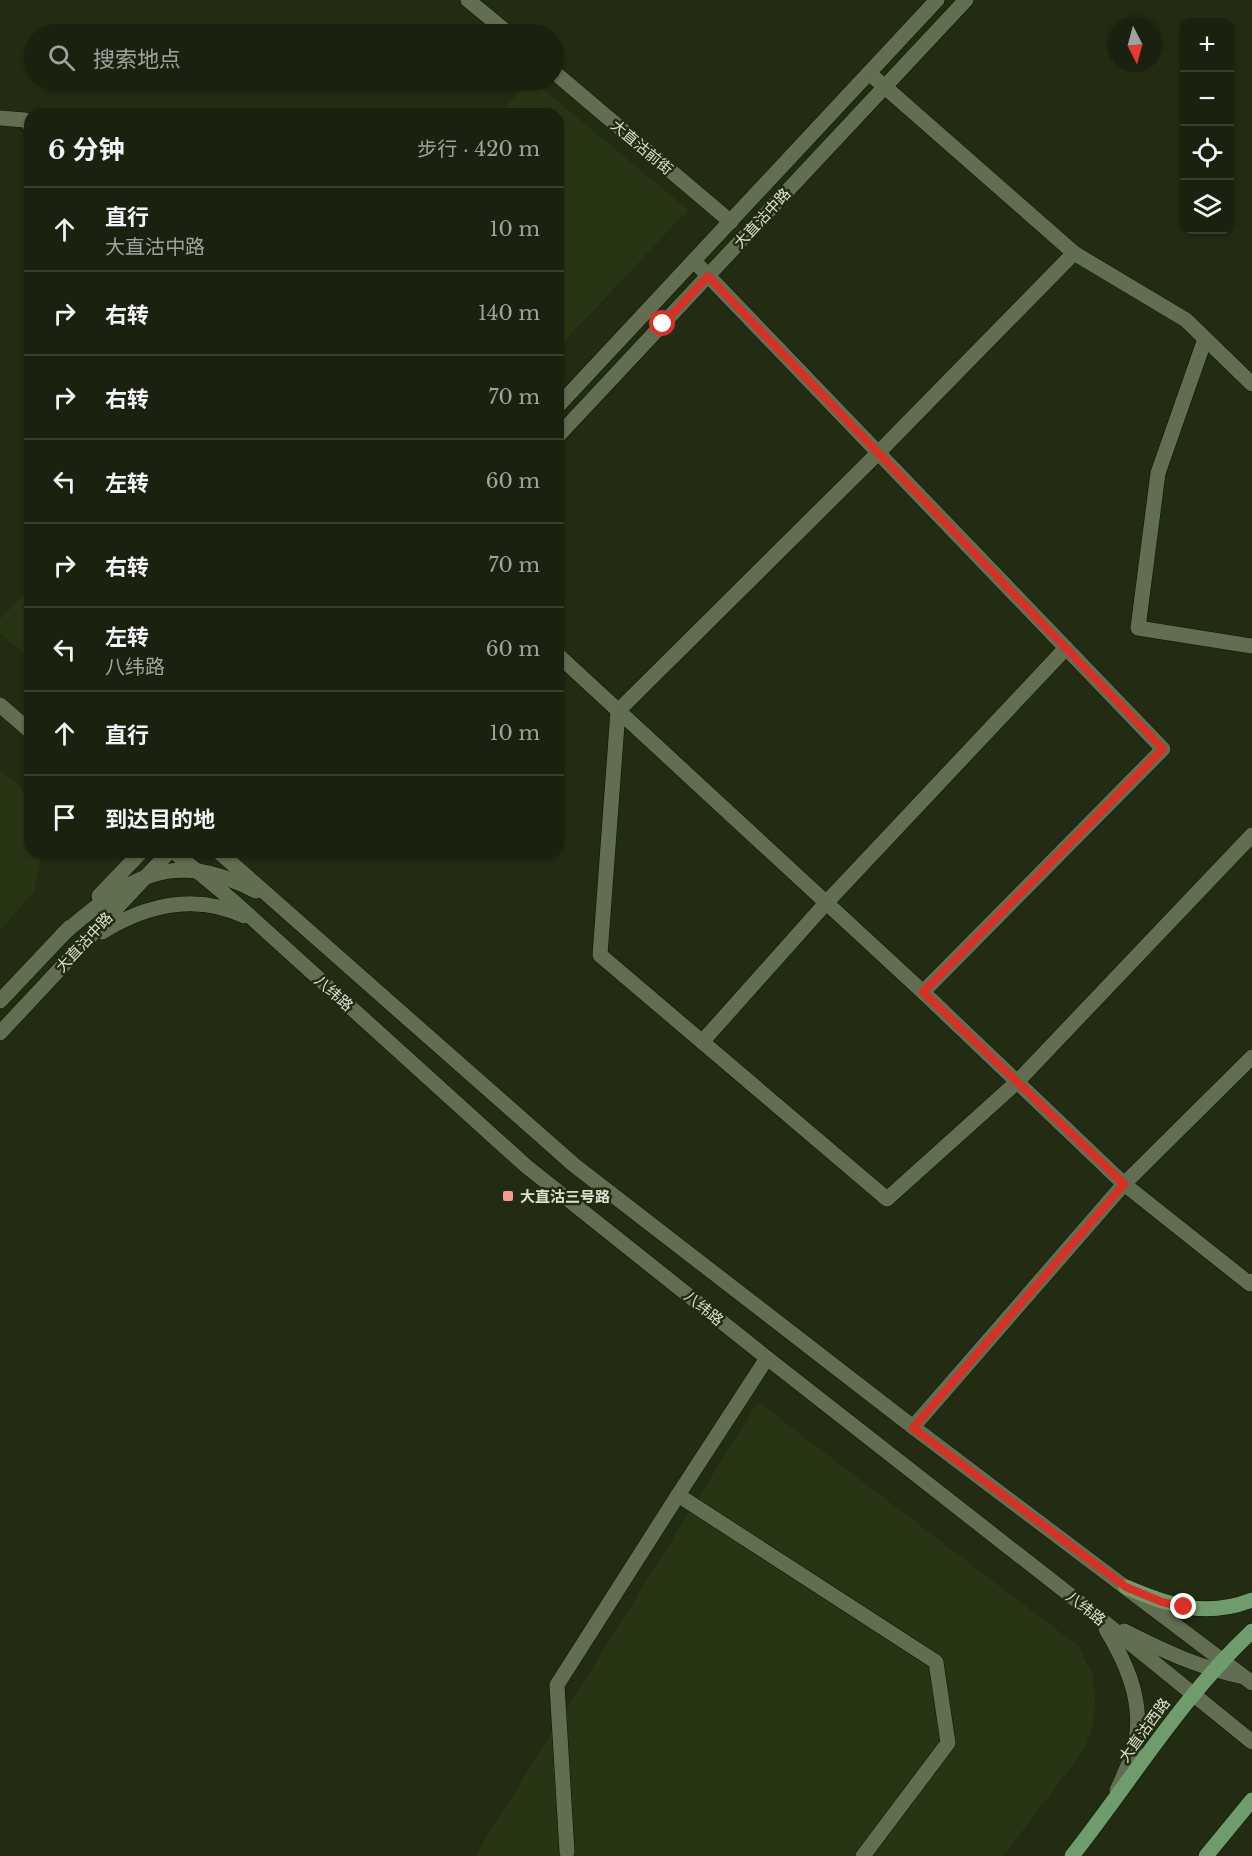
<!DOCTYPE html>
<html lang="zh">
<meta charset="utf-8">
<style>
:root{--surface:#1a210e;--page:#232917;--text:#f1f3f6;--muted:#9fa39e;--line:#383e2e}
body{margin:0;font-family:"Libre Baskerville","Noto Sans SC",serif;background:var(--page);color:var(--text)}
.controls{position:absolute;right:18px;top:18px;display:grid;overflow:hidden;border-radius:12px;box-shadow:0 2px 4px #0004}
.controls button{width:54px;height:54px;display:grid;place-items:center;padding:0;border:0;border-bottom:2px solid var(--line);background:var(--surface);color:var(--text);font:30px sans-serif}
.compass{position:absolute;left:1108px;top:18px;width:54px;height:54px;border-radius:50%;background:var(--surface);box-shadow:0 2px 4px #0004;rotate:174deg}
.stop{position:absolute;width:18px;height:18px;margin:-14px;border:4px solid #d93025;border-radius:50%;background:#fff}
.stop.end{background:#d93025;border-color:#fff;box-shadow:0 2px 6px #0008}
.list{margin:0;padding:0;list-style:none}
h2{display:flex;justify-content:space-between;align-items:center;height:78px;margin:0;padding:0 24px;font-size:26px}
h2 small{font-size:20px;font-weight:400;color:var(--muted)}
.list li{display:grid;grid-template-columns:39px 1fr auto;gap:18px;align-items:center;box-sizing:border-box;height:84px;padding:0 24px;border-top:2px solid var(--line)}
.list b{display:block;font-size:22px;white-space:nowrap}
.list p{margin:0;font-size:20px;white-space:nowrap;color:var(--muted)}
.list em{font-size:20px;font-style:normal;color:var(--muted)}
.icon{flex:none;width:33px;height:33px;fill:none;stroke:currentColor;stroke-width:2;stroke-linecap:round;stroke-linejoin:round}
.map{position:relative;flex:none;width:1252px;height:1856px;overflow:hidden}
.search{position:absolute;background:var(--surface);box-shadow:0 2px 4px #0004;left:24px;top:24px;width:540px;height:66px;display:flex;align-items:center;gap:15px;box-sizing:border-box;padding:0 21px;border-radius:33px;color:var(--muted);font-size:22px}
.panel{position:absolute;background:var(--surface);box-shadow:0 2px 4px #0004;left:24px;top:108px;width:540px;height:750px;border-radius:18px}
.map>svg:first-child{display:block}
.built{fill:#283514}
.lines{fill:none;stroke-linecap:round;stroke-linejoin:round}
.minor-casing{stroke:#0b1400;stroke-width:16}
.tertiary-casing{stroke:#0b1400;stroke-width:16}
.primary-casing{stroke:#0b1400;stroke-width:16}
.minor{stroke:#616e51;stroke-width:15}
.tertiary{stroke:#616e51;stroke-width:15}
.primary{stroke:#6f9c6d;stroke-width:15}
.route{stroke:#d93025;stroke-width:8}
.poi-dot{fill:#f59c92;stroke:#222c12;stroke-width:2}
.labels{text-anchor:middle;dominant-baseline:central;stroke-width:5;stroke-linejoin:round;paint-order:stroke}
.street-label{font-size:15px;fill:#dae1d1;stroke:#222c12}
.poi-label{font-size:15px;font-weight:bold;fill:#dae1d1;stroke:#222c12;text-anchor:start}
</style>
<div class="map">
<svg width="1252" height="1856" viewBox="0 0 1252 1856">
<rect width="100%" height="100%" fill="#222c12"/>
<g class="built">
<path d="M532,80L688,210L558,348V114H498Z"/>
<path d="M30,589V657L0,634V619Z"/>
<path d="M0,770L20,787L30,805V852L41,853L34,891L0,930Z"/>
<path d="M758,1402L1078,1646L1093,1676L1095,1696L1093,1725L1084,1750L1003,1856H475Z"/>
</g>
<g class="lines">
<defs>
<g id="minor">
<path d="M869,73L1074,253L1186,320L1252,384"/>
<path d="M0,118L25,120L30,125"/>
<path d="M1074,253L878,453L618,711L600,955L887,1199L1017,1082L1252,835"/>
<path d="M694,261L1163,749L923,992L1124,1184L1250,1284L1252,1281"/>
<path d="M1205,339L1158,473L1138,628L1252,646"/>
<path d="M558,655L923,992"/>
<path d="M702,1042L826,903L1066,648"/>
<path d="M767,1358L678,1495L936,1662L948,1743L863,1856"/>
<path d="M913,1427L1124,1184L1252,1057"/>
<path d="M567,1852L557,1685L678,1495"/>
</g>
<g id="tertiary">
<path d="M468,0L509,34"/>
<path d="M554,72L731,222"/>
<path d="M558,406L937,0"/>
<path d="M558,436L966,0"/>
<path d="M0,705L30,731"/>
<path d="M174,852L232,900L526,1166L767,1358L1098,1617L1252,1742"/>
<path d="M219,852L574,1165L913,1427L1252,1683"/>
<path d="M99,896L141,852"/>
<path d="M102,932C146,905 195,893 244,916"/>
<path d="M63,934C129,878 170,847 256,891"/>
<path d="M0,1001L70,927"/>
<path d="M0,1033L169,852"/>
<path d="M1106,1629C1125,1661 1141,1695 1137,1733C1135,1752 1125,1773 1117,1790"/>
<path d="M1124,1631C1164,1651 1199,1668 1244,1677"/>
</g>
<g id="primary">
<path d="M1126,1587C1170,1606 1206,1618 1252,1600"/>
<path d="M1072,1856C1131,1781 1182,1697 1252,1631"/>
<path d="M1206,1856L1252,1800"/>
</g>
</defs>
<use href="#minor" class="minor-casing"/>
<use href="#tertiary" class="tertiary-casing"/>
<use href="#primary" class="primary-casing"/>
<use href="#minor" class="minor"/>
<use href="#tertiary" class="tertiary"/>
<use href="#primary" class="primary"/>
</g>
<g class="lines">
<path class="route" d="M663,324L708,276L1163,749L923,992L1124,1184L913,1428L1126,1587L1162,1602L1184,1607"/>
</g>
<rect class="poi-dot" x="502" y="1190" width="12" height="12" rx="3"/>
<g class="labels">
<g class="street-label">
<text transform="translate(642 147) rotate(40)">大直沽前街</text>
<text transform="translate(762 218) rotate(-47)">大直沽中路</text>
<text transform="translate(84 942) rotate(-47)">大直沽中路</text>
<text transform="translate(334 993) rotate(42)">八纬路</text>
<text transform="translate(704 1308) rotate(39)">八纬路</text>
<text transform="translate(1086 1608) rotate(38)">八纬路</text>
<text transform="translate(1144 1730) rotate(-54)">大直沽西路</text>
</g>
<g class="poi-label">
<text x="520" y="1196">大直沽三号路</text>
</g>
</g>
</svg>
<div class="controls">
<button>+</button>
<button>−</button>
<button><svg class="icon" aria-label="locate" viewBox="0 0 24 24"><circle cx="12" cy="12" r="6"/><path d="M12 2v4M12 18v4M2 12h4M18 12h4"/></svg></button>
<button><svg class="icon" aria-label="layers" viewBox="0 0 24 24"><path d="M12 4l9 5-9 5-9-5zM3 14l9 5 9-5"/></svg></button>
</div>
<svg class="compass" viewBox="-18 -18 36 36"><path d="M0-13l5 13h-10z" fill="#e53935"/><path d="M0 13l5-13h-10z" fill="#9fa39e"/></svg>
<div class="stop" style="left:663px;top:324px"></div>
<div class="stop end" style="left:1184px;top:1607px"></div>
<div class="search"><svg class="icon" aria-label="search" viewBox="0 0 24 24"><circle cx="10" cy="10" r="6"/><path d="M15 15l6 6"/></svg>搜索地点</div>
<section class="panel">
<h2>6 分钟<small>步行 · 420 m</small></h2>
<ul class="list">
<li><svg class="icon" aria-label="ahead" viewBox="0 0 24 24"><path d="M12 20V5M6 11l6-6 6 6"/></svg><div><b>直行</b><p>大直沽中路</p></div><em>10 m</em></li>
<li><svg class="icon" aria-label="right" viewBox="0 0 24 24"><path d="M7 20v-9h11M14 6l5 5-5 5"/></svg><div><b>右转</b></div><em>140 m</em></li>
<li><svg class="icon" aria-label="right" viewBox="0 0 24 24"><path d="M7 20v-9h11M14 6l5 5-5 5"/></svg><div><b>右转</b></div><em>70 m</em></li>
<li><svg class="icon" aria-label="left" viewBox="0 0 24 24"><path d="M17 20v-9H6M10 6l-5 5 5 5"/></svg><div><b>左转</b></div><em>60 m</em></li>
<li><svg class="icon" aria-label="right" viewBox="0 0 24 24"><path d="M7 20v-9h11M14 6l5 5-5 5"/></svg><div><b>右转</b></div><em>70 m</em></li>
<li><svg class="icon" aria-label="left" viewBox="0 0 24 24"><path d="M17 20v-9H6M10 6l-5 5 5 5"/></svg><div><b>左转</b><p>八纬路</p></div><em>60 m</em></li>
<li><svg class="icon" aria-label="ahead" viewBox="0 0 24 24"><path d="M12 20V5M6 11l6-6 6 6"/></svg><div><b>直行</b></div><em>10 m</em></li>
<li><svg class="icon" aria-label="arrive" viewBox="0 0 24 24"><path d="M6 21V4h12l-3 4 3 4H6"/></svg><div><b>到达目的地</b></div></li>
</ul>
</section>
</div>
